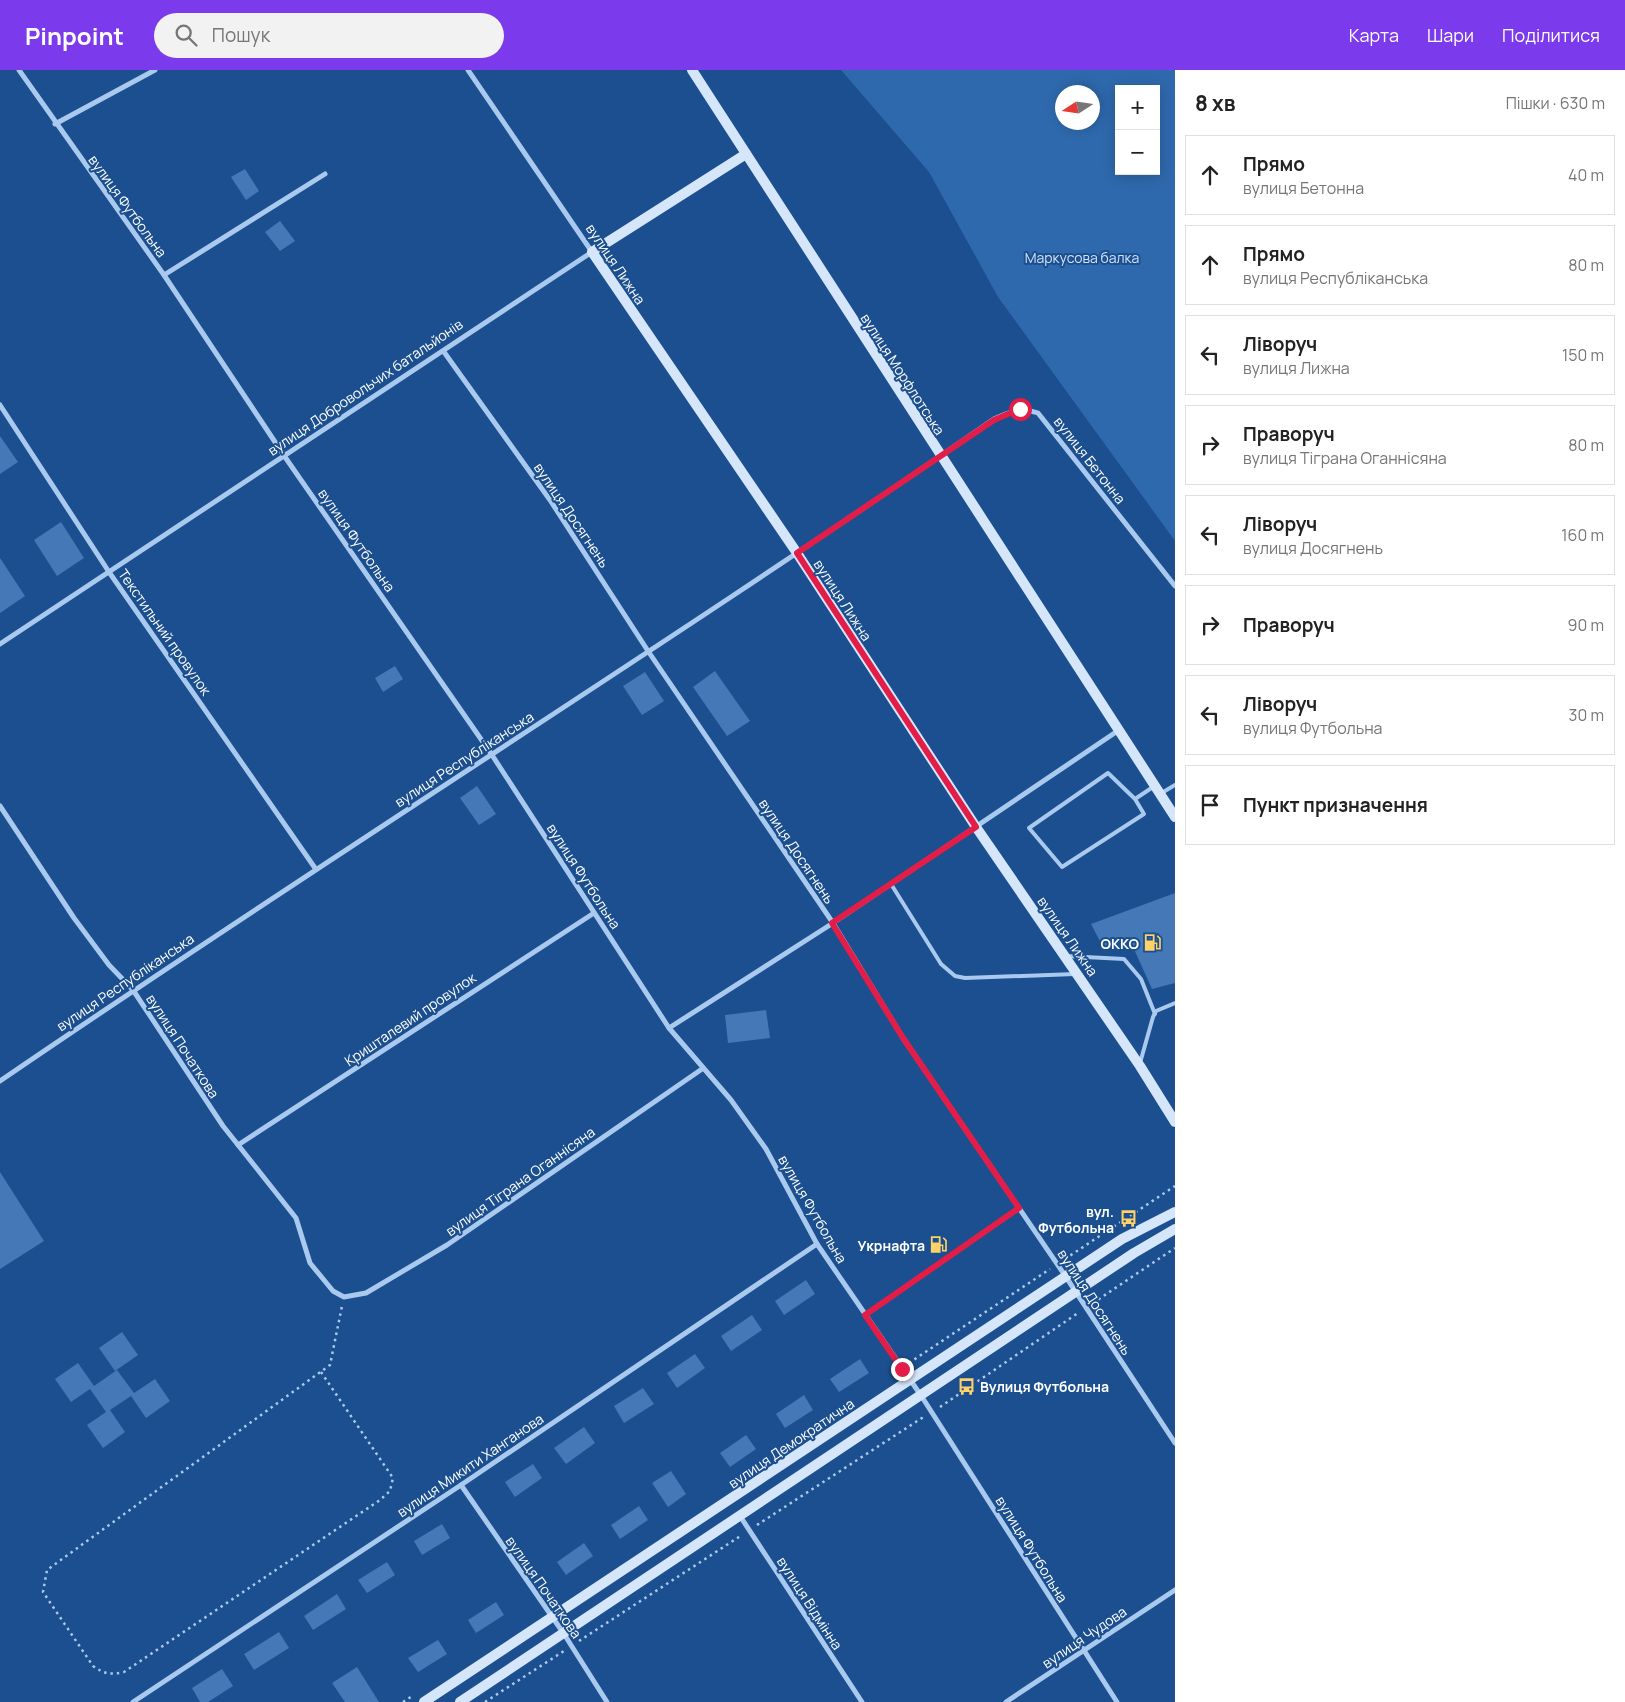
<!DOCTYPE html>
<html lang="uk">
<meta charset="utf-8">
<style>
:root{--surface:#fff;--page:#f2f2f2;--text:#222;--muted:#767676;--line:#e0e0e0;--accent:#7c3aed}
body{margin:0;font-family:Manrope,sans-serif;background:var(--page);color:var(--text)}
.controls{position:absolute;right:15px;top:15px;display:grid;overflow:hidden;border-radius:0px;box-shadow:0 2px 12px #0003}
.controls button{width:45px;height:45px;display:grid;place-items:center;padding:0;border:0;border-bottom:1px solid var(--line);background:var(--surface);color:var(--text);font:25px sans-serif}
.compass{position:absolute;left:1055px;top:15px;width:45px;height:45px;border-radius:50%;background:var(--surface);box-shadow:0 2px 12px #0003;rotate:258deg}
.stop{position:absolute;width:15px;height:15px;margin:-11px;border:4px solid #e11d48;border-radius:50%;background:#fff}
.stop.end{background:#e11d48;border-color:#fff;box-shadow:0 1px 5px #0008}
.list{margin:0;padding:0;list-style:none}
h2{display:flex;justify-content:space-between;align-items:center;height:65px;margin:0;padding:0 20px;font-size:21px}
h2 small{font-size:16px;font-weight:400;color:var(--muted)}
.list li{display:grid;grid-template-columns:32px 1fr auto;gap:15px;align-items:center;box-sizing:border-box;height:80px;margin:0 10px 10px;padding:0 10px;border:1px solid var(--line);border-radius:0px}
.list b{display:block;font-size:19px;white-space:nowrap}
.list p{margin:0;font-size:16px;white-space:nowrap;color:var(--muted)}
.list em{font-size:16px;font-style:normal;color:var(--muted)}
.icon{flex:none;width:28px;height:28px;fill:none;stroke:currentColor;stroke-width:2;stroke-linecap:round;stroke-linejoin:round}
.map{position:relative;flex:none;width:1175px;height:1632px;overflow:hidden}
header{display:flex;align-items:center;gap:30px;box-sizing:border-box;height:70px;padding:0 25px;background:var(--accent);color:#fff}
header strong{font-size:24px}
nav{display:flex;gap:28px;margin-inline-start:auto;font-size:18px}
.search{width:350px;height:45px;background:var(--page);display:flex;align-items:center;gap:12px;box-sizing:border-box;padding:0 18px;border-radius:28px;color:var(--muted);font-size:19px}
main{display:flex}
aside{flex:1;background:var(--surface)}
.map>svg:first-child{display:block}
.green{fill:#2e69ad;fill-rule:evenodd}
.building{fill:#4478b7}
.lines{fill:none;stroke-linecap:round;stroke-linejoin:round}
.path{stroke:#a9c9ee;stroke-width:2.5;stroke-dasharray:2.5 4;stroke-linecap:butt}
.lane{stroke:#a9c9ee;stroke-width:4}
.street{stroke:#a9c9ee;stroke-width:5}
.secondary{stroke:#d6e6fa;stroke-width:10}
.route{stroke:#e11d48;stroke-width:6}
.labels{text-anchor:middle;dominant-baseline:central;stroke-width:4;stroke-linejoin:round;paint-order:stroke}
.street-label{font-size:14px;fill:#fff;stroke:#1b4f8f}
.park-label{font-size:14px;fill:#cfe3fa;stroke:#1b4f8f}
.poi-label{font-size:14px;font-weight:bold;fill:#fff;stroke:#1b4f8f;text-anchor:end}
</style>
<header>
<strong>Pinpoint</strong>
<div class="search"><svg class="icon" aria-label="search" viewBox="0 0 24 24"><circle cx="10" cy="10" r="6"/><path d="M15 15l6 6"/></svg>Пошук</div>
<nav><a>Карта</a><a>Шари</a><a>Поділитися</a></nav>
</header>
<main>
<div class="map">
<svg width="1175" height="1632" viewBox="0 0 1175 1632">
<rect width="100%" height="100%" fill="#1b4f8f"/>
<path class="green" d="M841,0H1175V471L998,227L929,102ZM1119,19H1156V101H1119ZM1062,22H1092V52H1062Z"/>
<g class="building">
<path d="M245,99L259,121L246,130L231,107Z"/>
<path d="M280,151L295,171L280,181L265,162Z"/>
<path d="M0,366L18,392L0,404Z"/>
<path d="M61,452L84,488L57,506L34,470Z"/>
<path d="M0,488L25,526L0,543Z"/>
<path d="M395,596L403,609L383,622L375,608Z"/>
<path d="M715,601L750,651L727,666L693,617Z"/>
<path d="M645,602L664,631L642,645L623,616Z"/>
<path d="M477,716L496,744L479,755L460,728Z"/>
<path d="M1175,823V913L1152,919L1129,868L1104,879L1091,854Z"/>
<path d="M766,940L770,968L728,973L725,945Z"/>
<path d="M0,1102L44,1171L0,1199Z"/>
<path d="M806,1210L815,1224L784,1245L775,1231Z"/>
<path d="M752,1245L762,1260L731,1281L721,1266Z"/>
<path d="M122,1262L138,1285L115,1301L99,1278Z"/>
<path d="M695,1284L705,1298L677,1318L667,1303Z"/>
<path d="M860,1289L869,1303L839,1322L830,1309Z"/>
<path d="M78,1293L94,1316L117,1300L134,1323L155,1309L170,1331L146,1348L131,1326L110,1340L125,1362L103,1378L87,1355L106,1342L90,1319L71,1332L55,1309Z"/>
<path d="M643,1318L654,1334L624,1353L614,1336Z"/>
<path d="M804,1325L813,1340L785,1358L776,1344Z"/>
<path d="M584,1357L595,1373L566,1394L554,1378Z"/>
<path d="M746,1365L756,1379L730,1397L720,1383Z"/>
<path d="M533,1394L542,1408L515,1427L505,1412Z"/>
<path d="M671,1401L686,1424L668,1437L652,1413Z"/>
<path d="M639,1436L648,1450L620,1469L611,1455Z"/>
<path d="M442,1454L450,1468L422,1485L414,1471Z"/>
<path d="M584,1473L593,1486L566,1505L557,1492Z"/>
<path d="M387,1492L395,1505L367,1523L358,1510Z"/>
<path d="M337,1524L346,1539L313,1560L304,1546Z"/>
<path d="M496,1532L504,1545L476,1563L468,1550Z"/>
<path d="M279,1562L289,1578L254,1600L244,1584Z"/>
<path d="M438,1570L447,1584L418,1602L408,1588Z"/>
<path d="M357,1597L379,1632H345L332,1613Z"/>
<path d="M222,1599L233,1616L208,1632H200L192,1618Z"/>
</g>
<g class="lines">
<g class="path">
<path d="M1065,1189L1175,1116"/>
<path d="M1093,1233L1175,1178"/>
<path d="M909,1293L1050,1199"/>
<path d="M321,1302L393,1408L390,1421L380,1430L124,1602C111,1605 104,1604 93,1596L43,1522L47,1500L330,1295L342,1236"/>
<path d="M940,1337L1078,1243"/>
<path d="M757,1455L925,1346"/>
<path d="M579,1571L742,1465"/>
<path d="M403,1632L414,1625"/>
<path d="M485,1632L564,1581"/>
</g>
<g class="lane">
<path d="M1160,724L1175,715"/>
<path d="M1135,729L1108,703L1029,758L1062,797L1144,744L1135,729L1153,717"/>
<path d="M891,814L941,894L955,906L965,908L1075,904"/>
<path d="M1066,886L1124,889L1141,909L1155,944"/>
<path d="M1140,993L1153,947L1156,941L1175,933"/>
<path d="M865,1245L1019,1138"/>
</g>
<g class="street">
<path d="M19,0L164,205L285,387L492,685L669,958L731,1030L766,1079L817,1174L922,1327L1117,1632"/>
<path d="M55,54L155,0"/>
<path d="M164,205L325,104"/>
<path d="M444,282L550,430L648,581L833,853L903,968L1066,1207L1175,1373"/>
<path d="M0,335L109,502L315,798"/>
<path d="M0,574L592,182L468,0"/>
<path d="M0,736L74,848L109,895L133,920L223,1056L296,1148L310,1193L333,1221L344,1227L366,1223L447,1175L702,999"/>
<path d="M669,958L833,853L1119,660"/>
<path d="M0,1011C329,786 666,576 994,349C1009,342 1021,337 1038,343L1175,516"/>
<path d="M238,1075L594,843"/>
<path d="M461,1415L564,1564L607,1632"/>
<path d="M740,1446L862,1632"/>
<path d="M133,1632L461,1415L817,1174"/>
<path d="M1006,1632L1175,1520"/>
</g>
<g class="secondary">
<path d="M692,0L1175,747"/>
<path d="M746,84L592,182L797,483L976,757L1140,996L1175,1052"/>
<path d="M424,1632L1122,1169L1175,1142"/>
<path d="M460,1632L1134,1183L1175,1159"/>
</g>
</g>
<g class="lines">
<path class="route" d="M902,1299L865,1245L1019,1138L903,968L832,853L976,757L797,483L994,350L1020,339"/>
</g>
<defs>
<symbol id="fuel-bare" viewBox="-9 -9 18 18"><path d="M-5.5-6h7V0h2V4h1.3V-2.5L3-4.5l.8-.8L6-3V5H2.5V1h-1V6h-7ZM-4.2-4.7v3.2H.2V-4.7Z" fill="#ffd166" stroke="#1b4f8f" stroke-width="2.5" paint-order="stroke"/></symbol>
<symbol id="bus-bare" viewBox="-9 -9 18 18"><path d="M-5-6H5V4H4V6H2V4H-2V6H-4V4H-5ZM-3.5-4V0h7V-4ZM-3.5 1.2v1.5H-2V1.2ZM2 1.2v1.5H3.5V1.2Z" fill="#ffd166" stroke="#1b4f8f" stroke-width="2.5" paint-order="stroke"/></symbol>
</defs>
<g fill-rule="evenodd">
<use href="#fuel-bare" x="1140" y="860" width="25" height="25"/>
<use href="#bus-bare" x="1116" y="1136" width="25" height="25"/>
<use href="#fuel-bare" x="926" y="1162" width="25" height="25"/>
<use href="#bus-bare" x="954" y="1304" width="25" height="25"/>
</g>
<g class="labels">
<g class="street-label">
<text transform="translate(128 136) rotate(54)">вулиця Футбольна</text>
<text transform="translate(616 194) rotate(56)">вулиця Лижна</text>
<text transform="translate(903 304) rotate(57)">вулиця Морфлотська</text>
<text transform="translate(365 317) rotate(-34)">вулиця Добровольчих батальйонів</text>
<text transform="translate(1090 390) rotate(52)">вулиця Бетонна</text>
<text transform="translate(572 445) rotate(56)">вулиця Досягнень</text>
<text transform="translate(357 470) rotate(55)">вулиця Футбольна</text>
<text transform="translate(843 530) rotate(57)">вулиця Лижна</text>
<text transform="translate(165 562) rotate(55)">Текстильний провулок</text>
<text transform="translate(464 689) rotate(-33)">вулиця Республіканська</text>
<text transform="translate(797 781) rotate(56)">вулиця Досягнень</text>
<text transform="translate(584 806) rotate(57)">вулиця Футбольна</text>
<text transform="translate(1068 866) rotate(55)">вулиця Лижна</text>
<text transform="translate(125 912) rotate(-34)">вулиця Республіканська</text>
<text transform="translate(410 949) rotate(-34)">Кришталевий провулок</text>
<text transform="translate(183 976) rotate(57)">вулиця Початкова</text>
<text transform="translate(520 1111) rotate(-35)">вулиця Тіграна Оганнісяна</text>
<text transform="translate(813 1139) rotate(60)">вулиця Футбольна</text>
<text transform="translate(1095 1232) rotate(57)">вулиця Досягнень</text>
<text transform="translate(791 1373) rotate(-34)">вулиця Демократична</text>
<text transform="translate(470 1395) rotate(-34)">вулиця Микити Ханганова</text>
<text transform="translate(1032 1479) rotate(58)">вулиця Футбольна</text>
<text transform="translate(544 1517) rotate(55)">вулиця Початкова</text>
<text transform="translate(810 1533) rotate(57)">вулиця Відмінна</text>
<text transform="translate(1084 1567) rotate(-34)">вулиця Чудова</text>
</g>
<g class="park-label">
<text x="1082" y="187">Маркусова балка</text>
</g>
<g class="poi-label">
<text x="1139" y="873">ОККО</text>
<text x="1114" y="1141">вул.<tspan x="1114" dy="16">Футбольна</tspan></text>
<text x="925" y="1175">Укрнафта</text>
<text x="980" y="1316" text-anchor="start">Вулиця Футбольна</text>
</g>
</g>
</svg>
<div class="controls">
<button>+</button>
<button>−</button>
</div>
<svg class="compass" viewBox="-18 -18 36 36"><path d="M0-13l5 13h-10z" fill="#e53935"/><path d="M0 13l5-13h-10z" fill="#767676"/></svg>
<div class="stop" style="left:1020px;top:339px"></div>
<div class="stop end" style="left:902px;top:1299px"></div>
</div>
<aside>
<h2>8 хв<small>Пішки · 630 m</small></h2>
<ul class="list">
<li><svg class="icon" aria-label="ahead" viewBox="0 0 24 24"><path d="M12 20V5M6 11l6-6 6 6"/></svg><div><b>Прямо</b><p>вулиця Бетонна</p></div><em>40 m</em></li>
<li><svg class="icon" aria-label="ahead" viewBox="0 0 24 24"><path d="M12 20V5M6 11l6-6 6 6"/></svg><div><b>Прямо</b><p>вулиця Республіканська</p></div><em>80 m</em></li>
<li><svg class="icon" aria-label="left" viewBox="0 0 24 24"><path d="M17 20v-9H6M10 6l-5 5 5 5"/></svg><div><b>Ліворуч</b><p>вулиця Лижна</p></div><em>150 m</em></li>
<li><svg class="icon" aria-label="right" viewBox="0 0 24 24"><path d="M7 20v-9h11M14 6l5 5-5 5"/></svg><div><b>Праворуч</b><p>вулиця Тіграна Оганнісяна</p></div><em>80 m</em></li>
<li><svg class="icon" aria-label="left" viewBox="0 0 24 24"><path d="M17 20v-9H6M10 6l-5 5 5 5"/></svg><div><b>Ліворуч</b><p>вулиця Досягнень</p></div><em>160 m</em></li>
<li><svg class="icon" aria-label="right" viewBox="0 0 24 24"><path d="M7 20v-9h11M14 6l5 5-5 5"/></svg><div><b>Праворуч</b></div><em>90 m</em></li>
<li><svg class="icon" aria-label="left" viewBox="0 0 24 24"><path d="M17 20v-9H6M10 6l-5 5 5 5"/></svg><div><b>Ліворуч</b><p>вулиця Футбольна</p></div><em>30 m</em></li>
<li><svg class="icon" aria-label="arrive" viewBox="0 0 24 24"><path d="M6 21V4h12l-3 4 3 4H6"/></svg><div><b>Пункт призначення</b></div></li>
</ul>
</aside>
</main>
